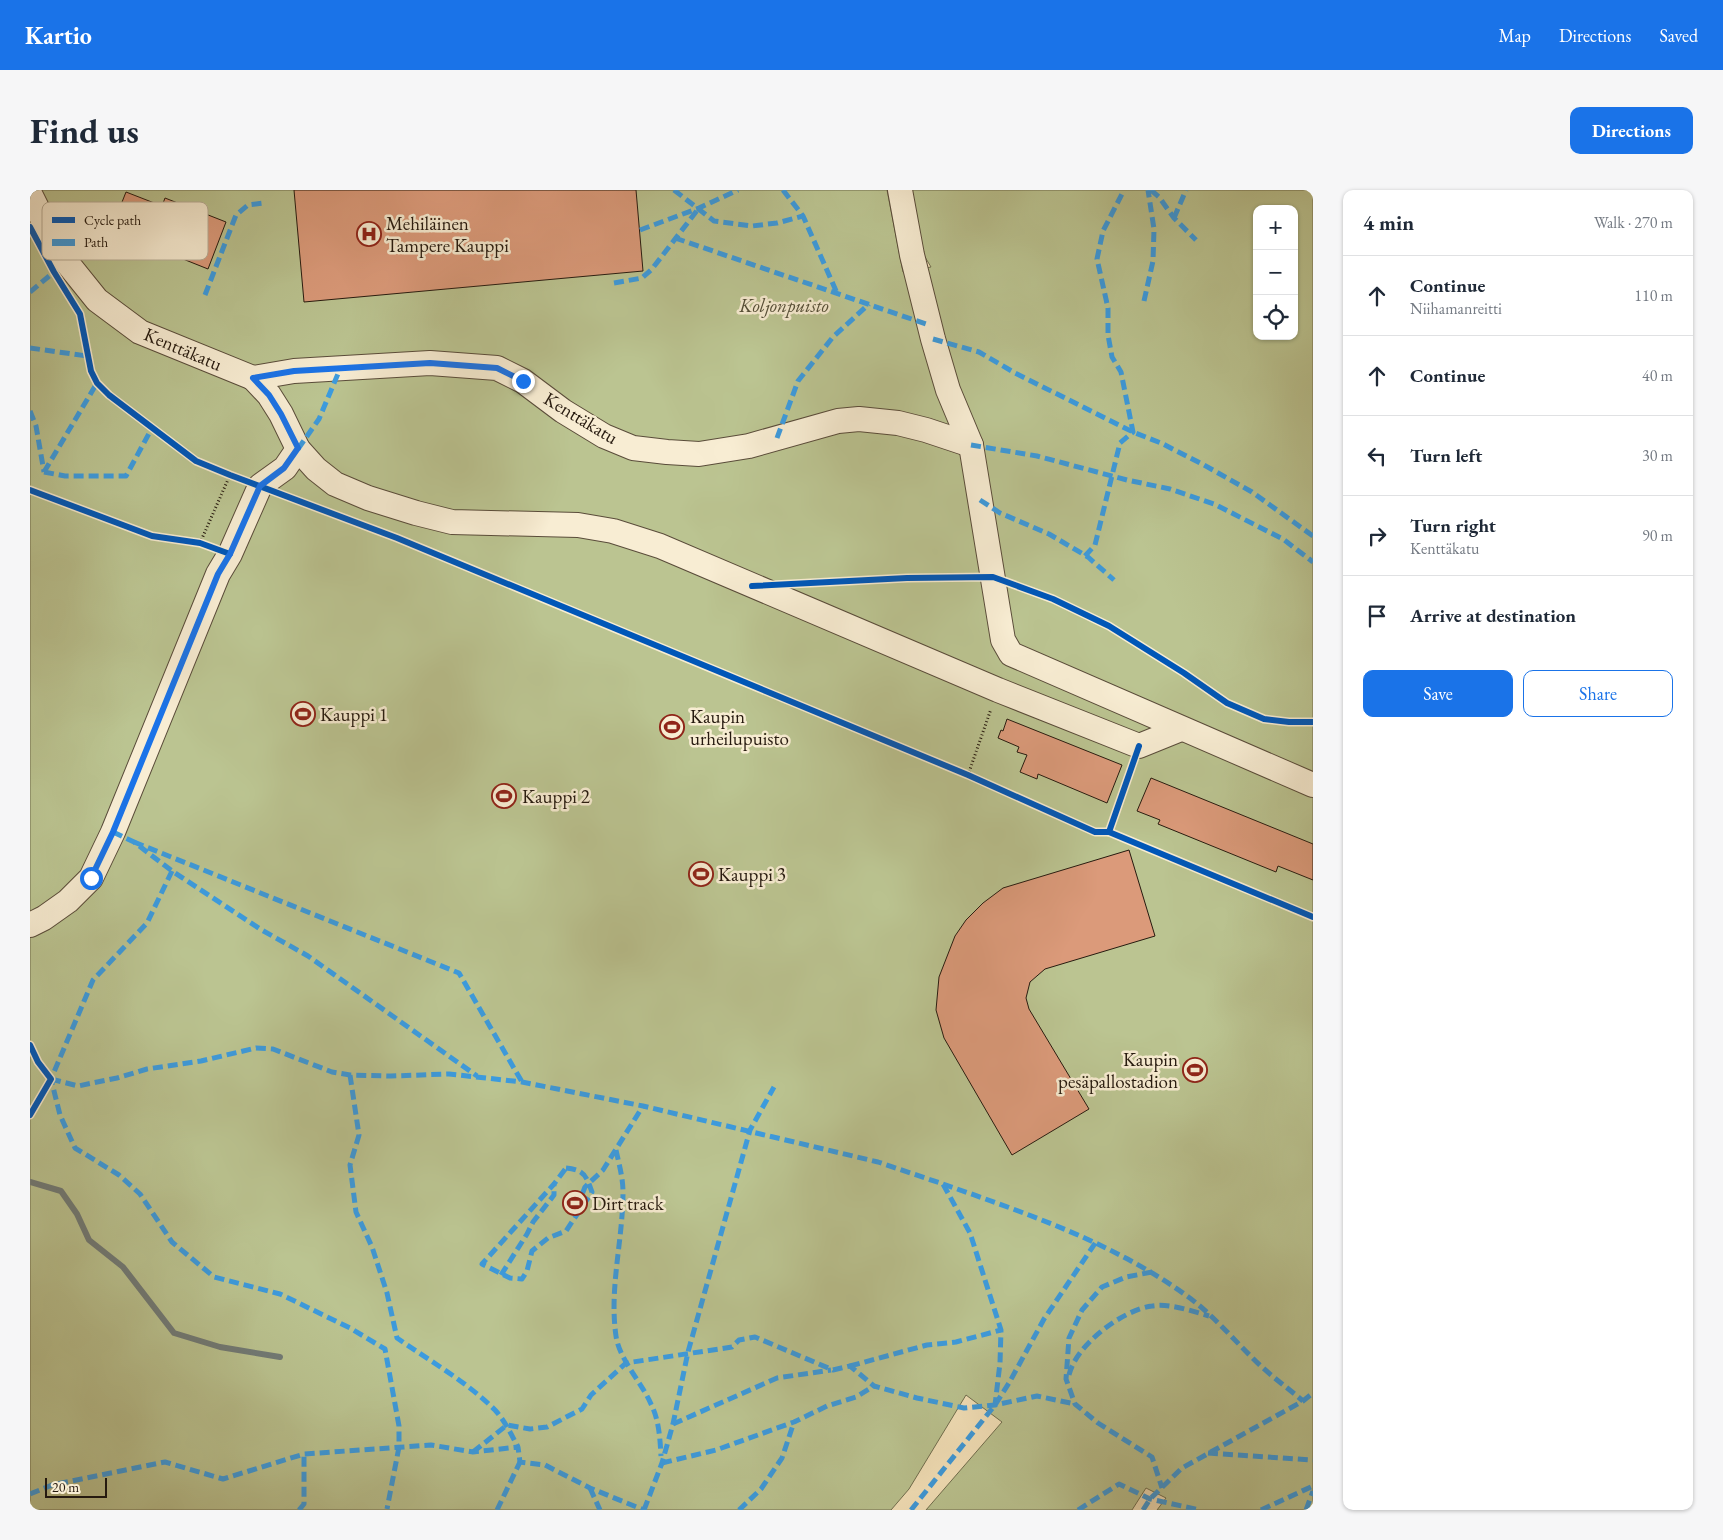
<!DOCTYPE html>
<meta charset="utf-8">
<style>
:root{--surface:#fff;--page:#f6f6f7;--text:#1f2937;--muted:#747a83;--line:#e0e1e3;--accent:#1a73e8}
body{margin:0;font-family:"EB Garamond",serif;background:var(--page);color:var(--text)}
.controls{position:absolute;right:15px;top:15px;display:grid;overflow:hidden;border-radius:10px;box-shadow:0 1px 4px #0004}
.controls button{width:45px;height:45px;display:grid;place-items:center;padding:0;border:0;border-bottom:1px solid var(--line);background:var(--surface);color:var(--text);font:25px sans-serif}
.scale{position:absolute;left:15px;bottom:12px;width:62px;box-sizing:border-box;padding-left:5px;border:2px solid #261a0f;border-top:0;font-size:14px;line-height:18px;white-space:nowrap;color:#261a0f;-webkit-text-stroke:4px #f8edd3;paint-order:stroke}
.stop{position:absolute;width:15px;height:15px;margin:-11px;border:4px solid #1a73e8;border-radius:50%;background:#fff}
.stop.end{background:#1a73e8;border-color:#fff;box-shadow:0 1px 5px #0008}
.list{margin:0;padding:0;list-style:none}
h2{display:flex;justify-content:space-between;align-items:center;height:65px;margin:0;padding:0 20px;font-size:21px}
h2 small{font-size:16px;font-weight:400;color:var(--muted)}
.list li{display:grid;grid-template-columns:32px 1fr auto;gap:15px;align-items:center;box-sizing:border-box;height:80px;padding:0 20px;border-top:1px solid var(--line)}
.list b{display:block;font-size:19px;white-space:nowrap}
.list p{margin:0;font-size:16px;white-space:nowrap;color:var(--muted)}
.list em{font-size:16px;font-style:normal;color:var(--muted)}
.actions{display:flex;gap:10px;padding:15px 20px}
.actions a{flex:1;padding:11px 0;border:1px solid var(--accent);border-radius:10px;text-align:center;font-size:18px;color:var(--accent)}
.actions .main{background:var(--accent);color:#fff}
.icon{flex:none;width:28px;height:28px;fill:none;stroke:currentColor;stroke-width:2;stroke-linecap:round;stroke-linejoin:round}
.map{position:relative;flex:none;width:1283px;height:1320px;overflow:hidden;border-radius:10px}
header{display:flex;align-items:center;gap:30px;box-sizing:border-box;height:70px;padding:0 25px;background:var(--accent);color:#fff}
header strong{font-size:24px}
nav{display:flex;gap:28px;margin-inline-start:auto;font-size:18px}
.intro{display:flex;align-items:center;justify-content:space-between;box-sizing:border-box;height:120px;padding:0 30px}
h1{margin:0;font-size:35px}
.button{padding:12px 22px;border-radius:10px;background:var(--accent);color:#fff;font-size:18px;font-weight:700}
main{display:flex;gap:30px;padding:0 30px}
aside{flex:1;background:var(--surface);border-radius:10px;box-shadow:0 1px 4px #0004}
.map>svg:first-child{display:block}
.green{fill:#bbc491;stroke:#706f50;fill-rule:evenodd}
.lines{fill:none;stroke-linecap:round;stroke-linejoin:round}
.stream{stroke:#717b77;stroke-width:6}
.building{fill:#db9a7a;stroke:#261a0f}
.minor-casing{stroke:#5a4c3a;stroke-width:26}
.path{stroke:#261a0f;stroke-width:3;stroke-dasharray:1 2.5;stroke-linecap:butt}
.minor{stroke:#f8edd3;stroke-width:24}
.quiet{stroke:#3c9bde;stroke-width:5;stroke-dasharray:10 5;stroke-linecap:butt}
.cycleway-casing{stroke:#f8edd3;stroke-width:9}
.cycleway{stroke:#0057b8;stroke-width:6}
.route{stroke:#1a73e8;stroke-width:6}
.labels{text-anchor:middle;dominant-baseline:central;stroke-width:5;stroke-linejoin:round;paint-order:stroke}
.poi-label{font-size:19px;fill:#261a0f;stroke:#f8edd3;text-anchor:start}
.park-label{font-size:19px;font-style:italic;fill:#534d36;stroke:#f8edd3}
.street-label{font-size:19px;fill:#261a0f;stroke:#f8edd3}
.key{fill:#f8edd3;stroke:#b9ae98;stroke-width:1}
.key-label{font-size:14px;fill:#261a0f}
</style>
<header>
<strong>Kartio</strong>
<nav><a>Map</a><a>Directions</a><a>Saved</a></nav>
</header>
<div class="intro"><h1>Find us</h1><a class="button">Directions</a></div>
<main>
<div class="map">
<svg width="1283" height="1320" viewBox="0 0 1283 1320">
<rect width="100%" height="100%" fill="#f5e3bb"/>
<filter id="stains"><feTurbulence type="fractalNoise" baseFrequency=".004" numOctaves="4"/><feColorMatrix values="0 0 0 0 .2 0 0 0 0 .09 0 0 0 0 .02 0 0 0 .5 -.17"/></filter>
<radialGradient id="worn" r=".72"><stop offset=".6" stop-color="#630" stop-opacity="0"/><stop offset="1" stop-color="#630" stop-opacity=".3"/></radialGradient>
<path class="green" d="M0,0H857L873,82L901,77L892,62L880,0H1283V1320H1127L1136,1308L1116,1298L1102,1320H896L972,1232L936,1205L879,1299L861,1320H0ZM1227,19H1264V146H1227Z"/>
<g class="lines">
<path class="stream" d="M0,992L31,1001L47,1024L59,1050L93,1077L144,1143L190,1157L250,1167"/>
</g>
<g class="building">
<path d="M264,0H606L613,81L274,112Z"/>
<path d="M96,2L132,16L135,8L196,32L178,79L118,55L117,60L79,45Z"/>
<path d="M977,529L1092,575L1077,613L1008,584L1007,589L990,582L997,565L987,562L989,557L968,548L971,540L973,541Z"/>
<path d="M1121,588L1283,654V690L1248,676L1246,682L1128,634L1130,630L1107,621Z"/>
<path d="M1099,660L1125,746L1015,779L1000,792L996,808L999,819L1059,919L982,965L914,848L906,820L909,787L925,746L936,730L953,713L973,698Z"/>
</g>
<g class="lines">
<defs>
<g id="minor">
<path d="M870,0L882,65L903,149L918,200L941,255L973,450L981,464L1283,595"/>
<path d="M0,4L30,64L67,110L110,142L223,188L264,181L400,173L467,178L493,191L533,221L574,246L603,258L637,262L669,264L719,256L808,231L829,229L868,233L896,240L941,255"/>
<path d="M223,188L239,205L251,224L268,259L286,279L305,294L338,308L386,323L422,332L548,335L583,341L630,356L968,500L1109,556L1151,539"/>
<path d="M0,735L14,728L38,711L61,688L83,642L188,384L200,364L230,296L255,278L268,259"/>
</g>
</defs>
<use href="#minor" class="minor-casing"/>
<g class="path">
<path d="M170,353L200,285"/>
<path d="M938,585L961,519"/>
</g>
<use href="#minor" class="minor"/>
<g class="quiet">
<path d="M644,0L684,31L722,36L747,33L773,26"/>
<path d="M753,0L773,26L807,103"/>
<path d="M1121,0L1129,7L1144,28L1166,50"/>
<path d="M1144,28L1156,0"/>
<path d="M610,40L669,18L708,0"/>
<path d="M645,48L899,135"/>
<path d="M584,93L612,88L622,79L669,18"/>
<path d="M0,102L24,82"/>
<path d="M175,105L206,25L218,15L234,13"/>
<path d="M1114,111L1123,71L1124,39L1118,0"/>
<path d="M903,149L949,162L985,183L1103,242L1131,253L1174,275L1222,302L1283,346"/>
<path d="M0,158L57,166"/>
<path d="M0,221L6,236L14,282"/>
<path d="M747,248L768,191L803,147L839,114"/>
<path d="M941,255L1007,266L1097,290L1140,299L1184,314L1253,349L1283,372"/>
<path d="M268,259L289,229L310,179"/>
<path d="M14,282L35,286H96L122,238"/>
<path d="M14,282L67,193"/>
<path d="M950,310L970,323L1019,344L1058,367L1084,390"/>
<path d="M1055,366L1065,355L1090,253L1103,242L1091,182L1082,167L1078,145V118L1067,69L1073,41L1094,0"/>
<path d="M83,642L104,652L142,681L230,739L278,766L447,886"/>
<path d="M104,652L429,783L492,892"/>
<path d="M142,681L117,733L63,790L21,889L30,925L45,958L89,985L110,1004L142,1052L184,1087L250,1104L320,1138L355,1159L369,1236V1257L357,1319"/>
<path d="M320,885L329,945L320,975L326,1022L342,1057L357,1103L367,1148C400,1171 437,1192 465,1220C475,1231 481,1244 488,1257"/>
<path d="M21,889L48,896L87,888L117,879L171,871L226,858L243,859L302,882L320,885L361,886L419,884L492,892L613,916L848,972L913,994L940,1043L971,1140L970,1173L965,1215"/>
<path d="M586,960C589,974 593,988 593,1002C593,1050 579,1098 586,1146C589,1169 612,1193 621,1214C629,1230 630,1248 631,1266"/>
<path d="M536,978C555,980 556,986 562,1002L536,1041L518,1048L502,1061L497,1081L492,1089L480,1088L452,1074L524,994Z"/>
<path d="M913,994C998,1024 1084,1053 1157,1106C1185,1126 1207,1154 1232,1177C1245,1189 1259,1199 1273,1211"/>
<path d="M547,1017L555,997L573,980L613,916"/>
<path d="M1122,1082L1096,1087L1072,1097L1052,1120L1039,1148L1036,1189L1045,1214L1068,1233L1122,1267L1132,1298"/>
<path d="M471,1085L497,1044L503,1032L524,1005V994"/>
<path d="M820,1176L897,1155L926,1152L971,1140"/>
<path d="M1039,1185C1046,1155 1092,1120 1122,1116C1139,1113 1162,1121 1179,1126"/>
<path d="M643,1234L747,1188L801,1180"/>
<path d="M443,1262L477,1235L500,1239L517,1237L552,1219L561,1205L596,1173L702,1157L709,1150L725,1147L803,1180L820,1176L844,1196L887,1208L934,1218L965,1215L1007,1206L1045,1214"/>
<path d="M1178,1263L1283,1270"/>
<path d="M632,1273L686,1260L764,1232L797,1216L826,1207L844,1196"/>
<path d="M560,1298L570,1320"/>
<path d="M0,1304L22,1295L135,1272L193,1289L274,1264L401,1255L443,1262L488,1257L490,1272L515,1275L560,1298L614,1320"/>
<path d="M269,1320L274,1314V1264"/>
<path d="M467,1320L490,1272"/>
<path d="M614,1320L632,1273L643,1234L658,1162L720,940L744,897"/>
<path d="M709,1320L731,1299L752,1268L764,1232"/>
<path d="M881,1320L965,1215L979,1193L1014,1129L1066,1052"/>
<path d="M1048,1320L1089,1294L1120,1309L1170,1320"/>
<path d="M1113,1320L1120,1309L1152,1278L1273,1211L1283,1203"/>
<path d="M1231,1320L1283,1296"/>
<path d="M1276,1320L1283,1301"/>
</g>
<defs>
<g id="cycleway">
<path d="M0,37L24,82L50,124L61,181L67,193L79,205L166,271L200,285L367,348L938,585L1065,642H1079"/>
<path d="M0,300L122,346L170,353L200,364"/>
<path d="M722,396L877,388L963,387L1023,409L1079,436L1154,483L1197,513L1234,529L1259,532H1283"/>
<path d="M1109,556L1079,642L1283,727"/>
<path d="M0,855L8,872L21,889L0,925"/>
</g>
</defs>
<use href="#cycleway" class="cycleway-casing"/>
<use href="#cycleway" class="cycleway"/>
</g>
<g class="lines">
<path class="route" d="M61,688L83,642L188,384L200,364L230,296L254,278L268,258L251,224L239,205L223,188L264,181L400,173L467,178L493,191"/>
</g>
<defs>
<symbol id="hospital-ring" viewBox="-11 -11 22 22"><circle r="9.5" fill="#f8edd3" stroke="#8f2418" stroke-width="1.5"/><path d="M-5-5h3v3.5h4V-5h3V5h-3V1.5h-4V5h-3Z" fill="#8f2418"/></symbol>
<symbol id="stadium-ring" viewBox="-11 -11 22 22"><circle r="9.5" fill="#f8edd3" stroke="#8f2418" stroke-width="1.5"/><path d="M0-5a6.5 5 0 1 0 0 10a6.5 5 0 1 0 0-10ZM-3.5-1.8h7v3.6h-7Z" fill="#8f2418"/></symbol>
</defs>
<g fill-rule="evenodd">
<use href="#hospital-ring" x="325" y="30" width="28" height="28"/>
<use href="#stadium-ring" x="259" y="510" width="28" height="28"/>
<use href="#stadium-ring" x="628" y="523" width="28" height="28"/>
<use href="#stadium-ring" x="460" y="592" width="28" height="28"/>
<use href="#stadium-ring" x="657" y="670" width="28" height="28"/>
<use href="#stadium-ring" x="1151" y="866" width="28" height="28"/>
<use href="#stadium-ring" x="531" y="999" width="28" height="28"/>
</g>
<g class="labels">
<g class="poi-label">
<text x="356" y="33">Mehiläinen<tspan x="356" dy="22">Tampere Kauppi</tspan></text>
<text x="290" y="524">Kauppi 1</text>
<text x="660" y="526">Kaupin<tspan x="660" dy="22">urheilupuisto</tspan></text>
<text x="492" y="606">Kauppi 2</text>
<text x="688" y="684">Kauppi 3</text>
<text x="1148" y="869" text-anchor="end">Kaupin<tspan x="1148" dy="22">pesäpallostadion</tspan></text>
<text x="562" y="1013">Dirt track</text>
</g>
<g class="park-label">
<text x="754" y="115">Koljonpuisto</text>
</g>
<g class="street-label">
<text transform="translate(153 159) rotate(23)">Kenttäkatu</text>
<text transform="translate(551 228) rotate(31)">Kenttäkatu</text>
</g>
</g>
<rect x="12" y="12" width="166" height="58" rx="8" class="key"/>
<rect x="22" y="27" width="23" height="6" fill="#0057b8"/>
<rect x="22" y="49" width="23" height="7" fill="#3c9bde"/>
<g class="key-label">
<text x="54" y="35">Cycle path</text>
<text x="54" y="57">Path</text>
</g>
<rect width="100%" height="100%" filter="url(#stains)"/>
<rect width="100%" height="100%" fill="url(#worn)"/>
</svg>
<div class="controls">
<button>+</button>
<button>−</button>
<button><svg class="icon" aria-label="locate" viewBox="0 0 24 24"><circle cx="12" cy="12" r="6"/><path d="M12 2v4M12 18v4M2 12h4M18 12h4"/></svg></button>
</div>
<div class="scale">20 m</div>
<div class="stop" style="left:61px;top:688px"></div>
<div class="stop end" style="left:493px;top:191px"></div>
</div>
<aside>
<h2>4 min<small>Walk · 270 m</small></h2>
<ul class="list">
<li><svg class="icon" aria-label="ahead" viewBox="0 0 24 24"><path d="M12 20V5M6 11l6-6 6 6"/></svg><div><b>Continue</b><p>Niihamanreitti</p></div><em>110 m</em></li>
<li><svg class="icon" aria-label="ahead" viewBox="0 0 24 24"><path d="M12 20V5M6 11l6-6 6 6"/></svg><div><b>Continue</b></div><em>40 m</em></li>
<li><svg class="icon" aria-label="left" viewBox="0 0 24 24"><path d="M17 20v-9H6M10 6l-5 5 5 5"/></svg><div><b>Turn left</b></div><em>30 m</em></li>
<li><svg class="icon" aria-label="right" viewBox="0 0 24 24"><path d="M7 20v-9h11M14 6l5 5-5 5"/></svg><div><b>Turn right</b><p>Kenttäkatu</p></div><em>90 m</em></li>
<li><svg class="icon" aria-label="arrive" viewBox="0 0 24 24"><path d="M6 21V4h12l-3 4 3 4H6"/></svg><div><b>Arrive at destination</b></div></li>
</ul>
<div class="actions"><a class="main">Save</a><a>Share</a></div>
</aside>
</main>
